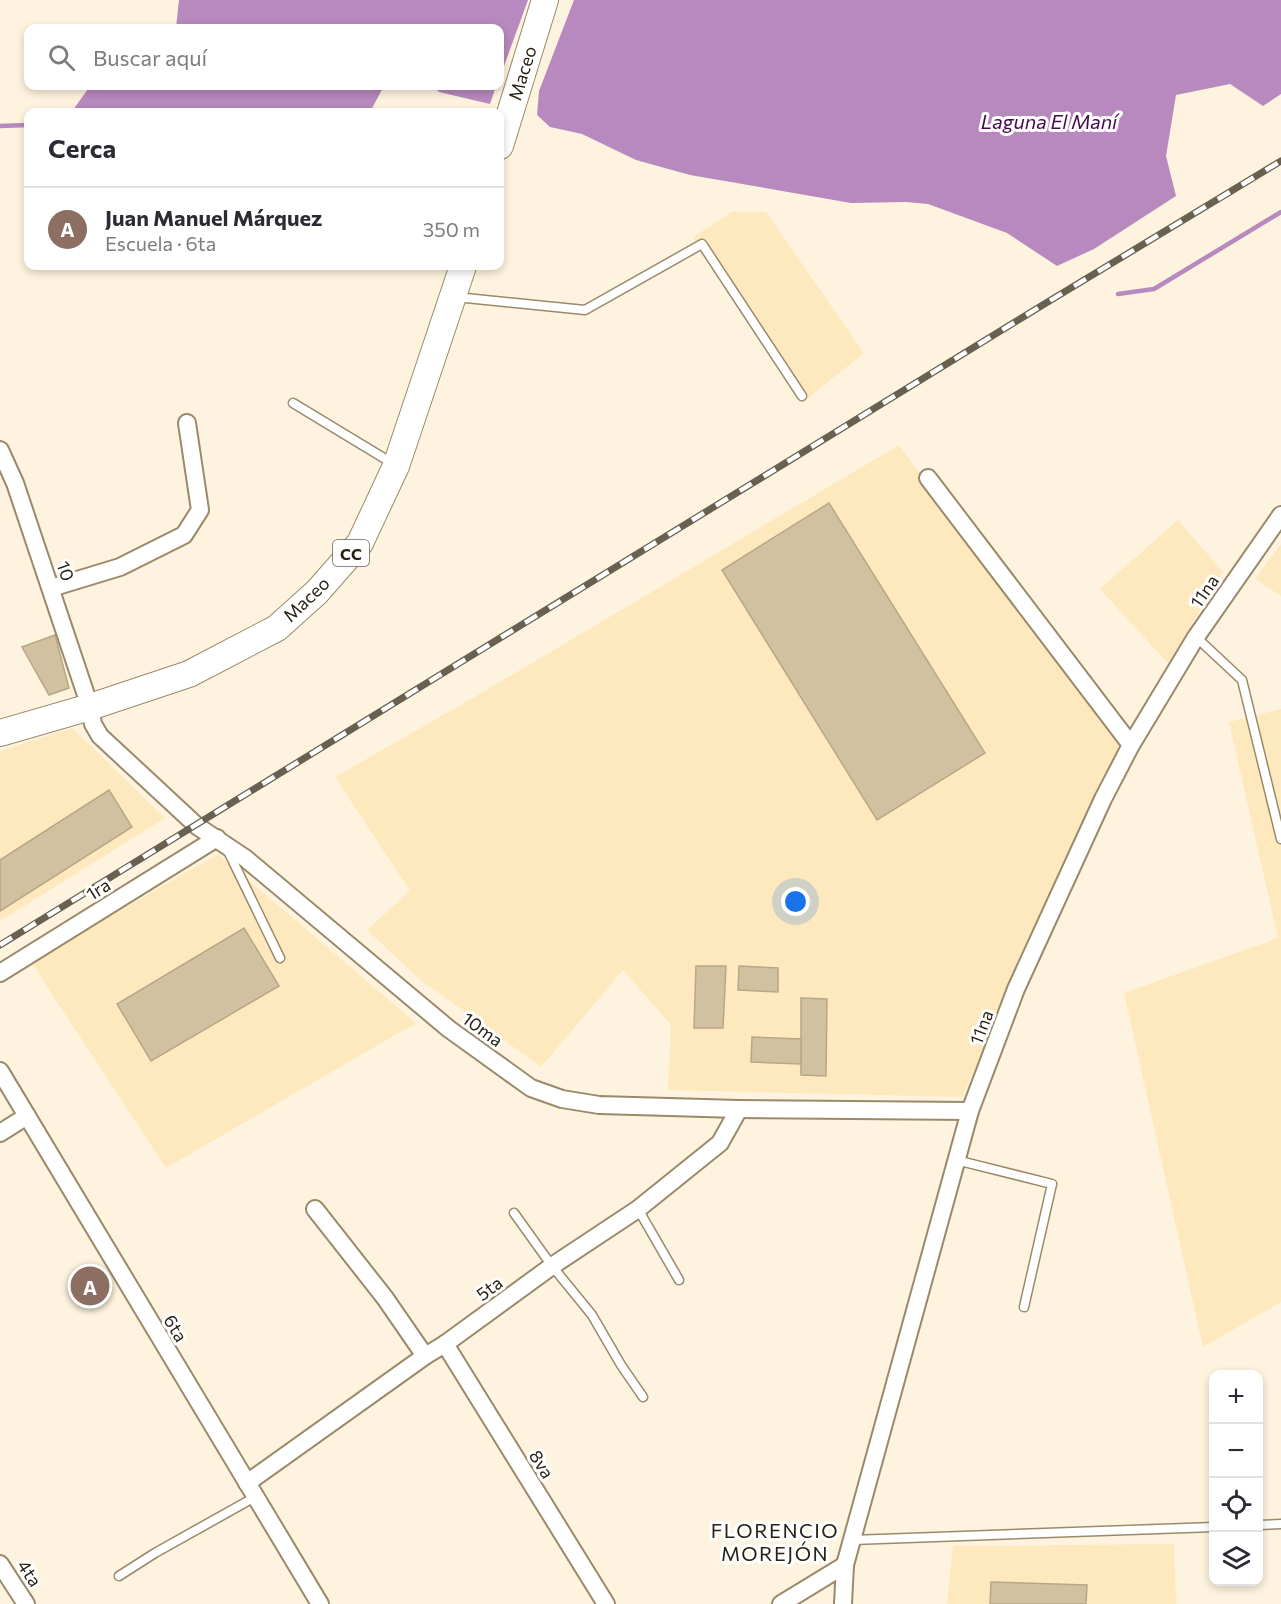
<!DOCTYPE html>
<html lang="es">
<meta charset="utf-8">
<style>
:root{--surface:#fff;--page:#f7f7f7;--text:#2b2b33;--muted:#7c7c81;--line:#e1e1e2;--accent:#d93025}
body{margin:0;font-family:Commissioner,sans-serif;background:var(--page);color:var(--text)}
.controls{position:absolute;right:18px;bottom:18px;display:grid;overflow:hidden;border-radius:12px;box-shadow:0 3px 9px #0003}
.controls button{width:54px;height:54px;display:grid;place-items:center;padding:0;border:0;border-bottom:2px solid var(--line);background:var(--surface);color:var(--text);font:30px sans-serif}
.you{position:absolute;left:796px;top:902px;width:21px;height:21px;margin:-15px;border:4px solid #fff;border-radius:50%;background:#1a73e8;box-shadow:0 0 0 9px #1a73e833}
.badge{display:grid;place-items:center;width:39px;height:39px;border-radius:50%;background:var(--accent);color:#fff;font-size:20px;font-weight:700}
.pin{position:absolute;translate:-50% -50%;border:3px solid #fff;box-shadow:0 2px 6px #0006}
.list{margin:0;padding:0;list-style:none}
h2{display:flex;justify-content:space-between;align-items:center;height:78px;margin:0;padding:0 24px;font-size:26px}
h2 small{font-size:20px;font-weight:400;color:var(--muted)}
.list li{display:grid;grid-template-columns:39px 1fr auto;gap:18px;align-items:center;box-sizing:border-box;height:84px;padding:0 24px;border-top:2px solid var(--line)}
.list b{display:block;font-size:22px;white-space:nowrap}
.list p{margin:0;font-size:20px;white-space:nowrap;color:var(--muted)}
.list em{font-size:20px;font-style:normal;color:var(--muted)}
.icon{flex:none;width:33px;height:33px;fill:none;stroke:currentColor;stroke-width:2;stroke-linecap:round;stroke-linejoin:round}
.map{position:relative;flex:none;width:1281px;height:1604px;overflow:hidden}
.search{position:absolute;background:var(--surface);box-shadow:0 3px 9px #0003;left:24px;top:24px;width:480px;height:66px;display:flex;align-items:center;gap:15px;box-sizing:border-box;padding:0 21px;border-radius:12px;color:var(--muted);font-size:22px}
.panel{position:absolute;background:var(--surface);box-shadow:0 3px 9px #0003;left:24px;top:108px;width:480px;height:162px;border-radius:12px}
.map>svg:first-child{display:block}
.built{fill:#fee9bf}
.water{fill:#b889be}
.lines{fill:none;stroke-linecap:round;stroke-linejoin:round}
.stream{stroke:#b889be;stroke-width:4.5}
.building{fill:#d2c1a0;stroke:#b8a787;stroke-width:1.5}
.lane-casing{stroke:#9a8a6a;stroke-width:11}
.street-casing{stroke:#9a8a6a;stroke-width:20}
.primary-casing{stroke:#9a8a6a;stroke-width:28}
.lane{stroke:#fff;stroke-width:8}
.street{stroke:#fff;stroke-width:16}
.primary{stroke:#fff;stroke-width:26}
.rail-casing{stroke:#686151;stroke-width:7}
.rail{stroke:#fff;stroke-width:4.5;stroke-dasharray:14;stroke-linecap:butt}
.labels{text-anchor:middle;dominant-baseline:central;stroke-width:6;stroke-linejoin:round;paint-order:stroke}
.shield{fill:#fff;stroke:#68645b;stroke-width:1.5}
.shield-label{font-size:16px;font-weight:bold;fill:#282215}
.street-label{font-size:18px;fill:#282215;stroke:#fff}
.water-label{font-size:20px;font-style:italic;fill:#45094d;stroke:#fff}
.neighbourhood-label{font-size:20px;letter-spacing:1.5px;fill:#282215;stroke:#fff}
</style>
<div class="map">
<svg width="1281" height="1604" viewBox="0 0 1281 1604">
<rect width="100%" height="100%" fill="#fdf3de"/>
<g class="built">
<path d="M732,212H766L864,353L802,403L693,237Z"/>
<path d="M899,445L1122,746L962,1097L668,1090L671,1025L623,970L541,1067L418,978L367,930L410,891L335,777L478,695Z"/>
<path d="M1178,520L1223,572L1168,663L1100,589Z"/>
<path d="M1281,544V596L1255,579Z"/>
<path d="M1281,709V1302L1203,1347L1124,993L1278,938L1229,722Z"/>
<path d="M72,728L165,818L0,921V751Z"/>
<path d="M218,854L416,1023L166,1168L31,962Z"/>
<path d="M1174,1544L1176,1604H947L953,1546Z"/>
</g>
<g class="water">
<path d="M179,0H528L500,77V28H176Z"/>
<path d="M574,0H1281V94L1263,106L1230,84L1176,95L1166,156L1176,196L1094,249L1057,266L1007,233L928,204L906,202L851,203L690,175L636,160L582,134L550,127L537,115L539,91Z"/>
<path d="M110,86H384L370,112H73V110L88,89Z"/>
<path d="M433,86H496L490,104L439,92Z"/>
</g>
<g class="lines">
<g class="stream">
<path d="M0,126L28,125"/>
<path d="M1118,294L1154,289L1281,212"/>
</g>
</g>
<g class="building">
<path d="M829,503L985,753L877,820L722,570Z"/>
<path d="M55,635L69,688L49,695L22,647Z"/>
<path d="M109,790L132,827L0,911V860Z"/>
<path d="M244,928L279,986L151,1061L117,1004Z"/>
<path d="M696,966H726L723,1028H694Z"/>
<path d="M739,966L778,968V992L738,990Z"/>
<path d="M801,998L827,999L826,1076L801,1075Z"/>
<path d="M752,1037L801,1039V1064L751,1062Z"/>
<path d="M991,1582L1087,1585L1086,1604H990Z"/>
</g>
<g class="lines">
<defs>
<g id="lane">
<path d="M456,297L585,310L702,244L802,396"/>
<path d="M293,403L392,463"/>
<path d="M1196,637L1242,680L1281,839"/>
<path d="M228,851L280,958"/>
<path d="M956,1160L1052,1184L1024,1307"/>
<path d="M638,1209L679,1280"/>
<path d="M514,1213L552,1266L592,1315L621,1365L643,1397"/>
<path d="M1258,1525L1281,1524"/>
<path d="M852,1540L1214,1527"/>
<path d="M119,1576L155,1553L255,1497"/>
</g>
<g id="street">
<path d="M0,450L15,483L90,707L93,724L100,736L197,826L245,858L449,1029L531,1088L562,1099L599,1105L739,1109L970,1111"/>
<path d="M928,478L1131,745"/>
<path d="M51,588L120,567L184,535L200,510L187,423"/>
<path d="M0,973L217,838"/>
<path d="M0,1071L320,1604"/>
<path d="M0,1133L27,1116"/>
<path d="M315,1209L385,1298L425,1356"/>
<path d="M445,1344L606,1604"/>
<path d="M247,1483L425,1356L445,1344L552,1266L638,1209L720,1143L739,1109"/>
<path d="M0,1564L26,1604"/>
<path d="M781,1604L845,1565"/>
<path d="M843,1604L845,1565L970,1111L1016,989L1103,799L1131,745L1196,637L1281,515"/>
</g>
<g id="primary">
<path d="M500,146L545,0"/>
<path d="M0,733L90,707L189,674L277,628L317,592L360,543L396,466L463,266"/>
</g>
</defs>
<use href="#lane" class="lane-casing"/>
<use href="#street" class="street-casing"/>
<use href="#primary" class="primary-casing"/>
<use href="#lane" class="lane"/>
<use href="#street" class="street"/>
<use href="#primary" class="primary"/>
<defs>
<path id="rail" d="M0,945L1046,303L1281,161"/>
</defs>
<use href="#rail" class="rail-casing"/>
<use href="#rail" class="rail"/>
</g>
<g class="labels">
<rect class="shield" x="333" y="540" width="36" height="26" rx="4.5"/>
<g class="shield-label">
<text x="351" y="553">CC</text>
</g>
<g class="street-label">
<text transform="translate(522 73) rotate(-73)">Maceo</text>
<text transform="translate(66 571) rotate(71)">10</text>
<text transform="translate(1204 591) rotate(-55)">11na</text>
<text transform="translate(306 599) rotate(-44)">Maceo</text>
<text transform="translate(98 889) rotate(-32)">1ra</text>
<text transform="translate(981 1027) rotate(-69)">11na</text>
<text transform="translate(483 1029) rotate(36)">10ma</text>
<text transform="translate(489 1288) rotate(-36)">5ta</text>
<text transform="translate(176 1328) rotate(59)">6ta</text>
<text transform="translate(542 1464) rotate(58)">8va</text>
<text transform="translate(30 1573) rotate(57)">4ta</text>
</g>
<g class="water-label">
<text x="1049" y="121">Laguna El Maní</text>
</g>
<g class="neighbourhood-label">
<text x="775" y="1530">FLORENCIO<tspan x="775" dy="23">MOREJÓN</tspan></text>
</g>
</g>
</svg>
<div class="controls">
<button>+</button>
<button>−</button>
<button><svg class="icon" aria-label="locate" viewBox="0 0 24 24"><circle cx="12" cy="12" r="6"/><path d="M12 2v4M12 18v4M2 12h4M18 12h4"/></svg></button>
<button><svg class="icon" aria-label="layers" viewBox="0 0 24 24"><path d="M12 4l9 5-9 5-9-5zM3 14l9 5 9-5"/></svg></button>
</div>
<div class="you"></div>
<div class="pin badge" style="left:90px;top:1286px;background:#8d6e63">A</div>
<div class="search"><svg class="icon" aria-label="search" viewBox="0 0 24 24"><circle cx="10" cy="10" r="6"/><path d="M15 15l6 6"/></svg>Buscar aquí</div>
<section class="panel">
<h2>Cerca<small></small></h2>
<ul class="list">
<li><span class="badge" style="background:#8d6e63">A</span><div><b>Juan Manuel Márquez</b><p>Escuela · 6ta</p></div><em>350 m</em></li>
</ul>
</section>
</div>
